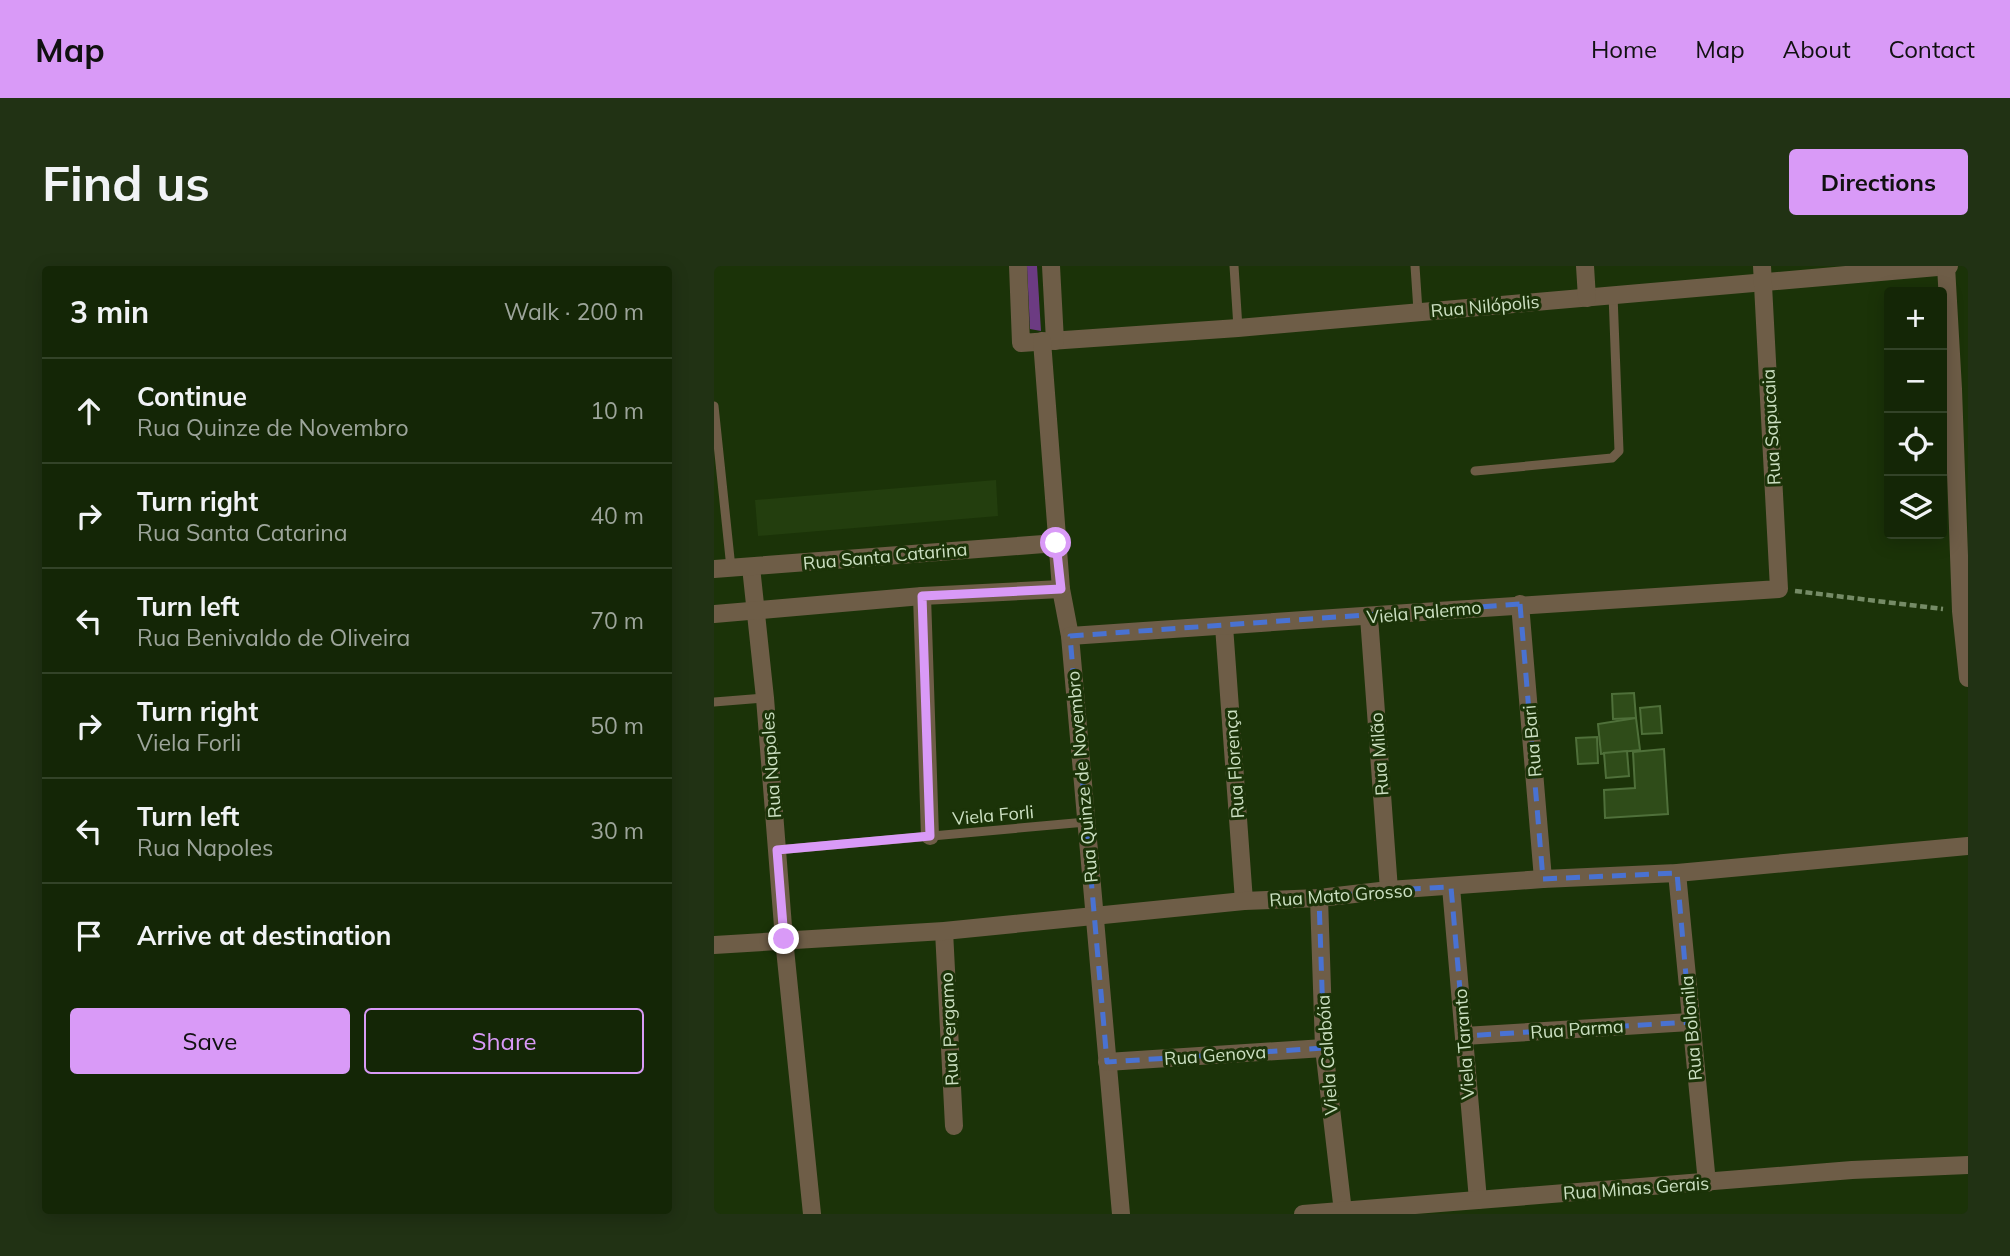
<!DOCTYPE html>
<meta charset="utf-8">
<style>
:root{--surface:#142606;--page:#213214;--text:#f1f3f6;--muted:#9da59b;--line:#334328;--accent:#d99af7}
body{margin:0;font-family:Mulish,sans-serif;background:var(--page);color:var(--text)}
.controls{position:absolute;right:21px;top:21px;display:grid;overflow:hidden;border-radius:7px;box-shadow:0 4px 18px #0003}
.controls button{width:63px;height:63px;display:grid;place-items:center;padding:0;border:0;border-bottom:2px solid var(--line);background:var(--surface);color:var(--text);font:35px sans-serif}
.stop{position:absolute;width:21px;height:21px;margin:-16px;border:5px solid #d99af7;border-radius:50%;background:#fff}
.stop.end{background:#d99af7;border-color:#fff;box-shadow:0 2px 7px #0008}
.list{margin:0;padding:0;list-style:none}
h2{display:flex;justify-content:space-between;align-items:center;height:91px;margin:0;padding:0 28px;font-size:30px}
h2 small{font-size:23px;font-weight:400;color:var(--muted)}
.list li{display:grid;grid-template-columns:46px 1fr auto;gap:21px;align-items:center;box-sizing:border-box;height:105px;padding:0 28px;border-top:2px solid var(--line)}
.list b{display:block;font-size:26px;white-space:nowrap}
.list p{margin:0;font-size:23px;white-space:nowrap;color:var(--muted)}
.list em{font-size:23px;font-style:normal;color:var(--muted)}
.actions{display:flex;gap:14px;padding:21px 28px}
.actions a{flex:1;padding:16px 0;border:2px solid var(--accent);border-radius:7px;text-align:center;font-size:24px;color:var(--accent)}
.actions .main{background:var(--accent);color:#111}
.icon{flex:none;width:38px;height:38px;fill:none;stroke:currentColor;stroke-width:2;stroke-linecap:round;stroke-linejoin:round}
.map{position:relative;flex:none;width:1254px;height:948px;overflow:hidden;border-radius:7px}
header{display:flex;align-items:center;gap:42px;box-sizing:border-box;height:98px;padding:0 35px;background:var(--accent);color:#111}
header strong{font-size:33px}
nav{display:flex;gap:38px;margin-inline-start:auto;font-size:24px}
.intro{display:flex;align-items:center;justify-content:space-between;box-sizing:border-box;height:168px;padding:0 42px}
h1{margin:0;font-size:49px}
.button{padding:18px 32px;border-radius:7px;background:var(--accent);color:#111;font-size:24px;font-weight:700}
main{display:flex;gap:42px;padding:0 42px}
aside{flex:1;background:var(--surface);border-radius:7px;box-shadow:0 4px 18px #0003}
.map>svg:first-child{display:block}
.built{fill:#233e0e}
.green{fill:#6c3b82}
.building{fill:#2f4c19;stroke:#4f703a;stroke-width:2}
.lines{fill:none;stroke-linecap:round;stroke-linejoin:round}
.path{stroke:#758b66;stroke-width:4.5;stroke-dasharray:7 3.5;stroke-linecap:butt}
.service{stroke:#6e5d47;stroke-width:9}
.minor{stroke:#6e5d47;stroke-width:18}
.tertiary{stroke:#6e5d47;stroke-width:18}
.route{stroke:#d99af7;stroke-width:9}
.marked{fill:none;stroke:#4972d2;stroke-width:5;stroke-dasharray:14 9;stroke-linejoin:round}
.labels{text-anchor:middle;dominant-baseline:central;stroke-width:6;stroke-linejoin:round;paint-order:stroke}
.street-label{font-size:18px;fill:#cce0c2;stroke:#1b3308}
</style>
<header>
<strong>Map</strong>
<nav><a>Home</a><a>Map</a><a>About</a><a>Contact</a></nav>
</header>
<div class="intro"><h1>Find us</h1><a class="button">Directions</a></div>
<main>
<aside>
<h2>3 min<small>Walk · 200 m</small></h2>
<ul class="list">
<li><svg class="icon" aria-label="ahead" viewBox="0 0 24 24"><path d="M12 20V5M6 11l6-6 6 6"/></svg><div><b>Continue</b><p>Rua Quinze de Novembro</p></div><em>10 m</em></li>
<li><svg class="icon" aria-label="right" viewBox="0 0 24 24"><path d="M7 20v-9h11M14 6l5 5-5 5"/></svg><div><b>Turn right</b><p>Rua Santa Catarina</p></div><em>40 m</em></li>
<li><svg class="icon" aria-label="left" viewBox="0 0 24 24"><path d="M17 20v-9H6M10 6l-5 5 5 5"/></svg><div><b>Turn left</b><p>Rua Benivaldo de Oliveira</p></div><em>70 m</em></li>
<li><svg class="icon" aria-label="right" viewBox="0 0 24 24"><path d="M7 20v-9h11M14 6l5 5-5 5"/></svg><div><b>Turn right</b><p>Viela Forli</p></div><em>50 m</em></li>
<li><svg class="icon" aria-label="left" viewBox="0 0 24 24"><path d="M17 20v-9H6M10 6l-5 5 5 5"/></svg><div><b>Turn left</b><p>Rua Napoles</p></div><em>30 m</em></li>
<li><svg class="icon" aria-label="arrive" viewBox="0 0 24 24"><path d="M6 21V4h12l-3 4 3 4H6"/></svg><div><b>Arrive at destination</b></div></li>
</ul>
<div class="actions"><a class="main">Save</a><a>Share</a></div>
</aside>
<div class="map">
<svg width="1254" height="948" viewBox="0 0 1254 948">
<rect width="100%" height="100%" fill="#1b3308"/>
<path class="built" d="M282,214L284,250L44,270L41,234Z"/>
<path class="green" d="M313,0H323L327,65L316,63Z"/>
<g class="building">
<path d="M920,427L922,452L899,453L898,428Z"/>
<path d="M946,440L948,467L928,468L926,442Z"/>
<path d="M922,452L926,484L887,488L884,458Z"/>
<path d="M883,471L884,497L864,498L862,472Z"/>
<path d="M950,483L954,548L891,552L890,524L921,522L919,486Z"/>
<path d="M913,485L915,510L892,512L890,487Z"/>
</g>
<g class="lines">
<path class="path" d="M1081,325L1229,343"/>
<g class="service">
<path d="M520,0L524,62"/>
<path d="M701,0L704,45"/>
<path d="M0,140L17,302"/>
<path d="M761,205L898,192L905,185L899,29"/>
<path d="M0,436L51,432"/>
<path d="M63,584L372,556"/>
</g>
<g class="minor">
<path d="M304,0L307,77L524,62L1235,0"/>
<path d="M337,0L341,75"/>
<path d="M871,0L873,32"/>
<path d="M328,75L347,323L356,370L407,948"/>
<path d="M37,301L51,432L70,673L98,948"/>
<path d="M0,303L343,277"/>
<path d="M208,330L216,570"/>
<path d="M806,338L829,613"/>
<path d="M0,348L208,330L347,323"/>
<path d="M655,351L675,624"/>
<path d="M510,360L530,635"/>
<path d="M356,370C592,354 829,337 1065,323L1048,0"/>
<path d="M963,607L993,917"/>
<path d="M737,621L764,934"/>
<path d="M605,632L610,782L629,946"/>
<path d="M230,665L240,860"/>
<path d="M0,679L230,665L530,635L605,632L675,624L829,613L963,607L1254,580"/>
<path d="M750,770L976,756"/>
<path d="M393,796L610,782"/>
<path d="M589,948L1138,904L1254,899"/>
</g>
<path class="tertiary" d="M1232,0L1239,123L1247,345L1254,412"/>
</g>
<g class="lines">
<path class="route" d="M70,673L63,584L216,570L208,330L347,323L342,277"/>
</g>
<path class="marked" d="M806,338L829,613L963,607L976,756L750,770L737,621L675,624L605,632L610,782L393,796L356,370Z"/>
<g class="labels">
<g class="street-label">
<text transform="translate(771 40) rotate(-5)">Rua Nilópolis</text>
<text transform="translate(1057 161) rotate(-93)">Rua Sapucaia</text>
<text transform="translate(171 290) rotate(-5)">Rua Santa Catarina</text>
<text transform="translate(710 346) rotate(-5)">Viela Palermo</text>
<text transform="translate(818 475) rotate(-95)">Rua Bari</text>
<text transform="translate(665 488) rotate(-94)">Rua Milão</text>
<text transform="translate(520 498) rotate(-94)">Rua Florença</text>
<text transform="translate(57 499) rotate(-94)">Rua Napoles</text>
<text transform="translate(368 511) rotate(-95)">Rua Quinze de Novembro</text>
<text transform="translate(279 549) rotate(-5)">Viela Forli</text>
<text transform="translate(627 629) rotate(-4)">Rua Mato Grosso</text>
<text transform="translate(977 762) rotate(-95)">Rua Bolonila</text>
<text transform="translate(235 763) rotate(-93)">Rua Pergamo</text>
<text transform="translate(863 763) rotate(-4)">Rua Parma</text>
<text transform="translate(750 778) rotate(-94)">Viela Taranto</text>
<text transform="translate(501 789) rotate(-4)">Rua Genova</text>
<text transform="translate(613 789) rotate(-94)">Viela Calabóia</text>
<text transform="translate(922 922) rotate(-4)">Rua Minas Gerais</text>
</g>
</g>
</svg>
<div class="controls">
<button>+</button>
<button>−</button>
<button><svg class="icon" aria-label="locate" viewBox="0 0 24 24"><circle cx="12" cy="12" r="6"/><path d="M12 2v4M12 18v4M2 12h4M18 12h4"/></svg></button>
<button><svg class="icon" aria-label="layers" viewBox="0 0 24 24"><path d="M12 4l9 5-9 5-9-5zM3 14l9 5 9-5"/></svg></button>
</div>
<div class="stop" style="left:342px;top:277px"></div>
<div class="stop end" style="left:70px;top:673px"></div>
</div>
</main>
